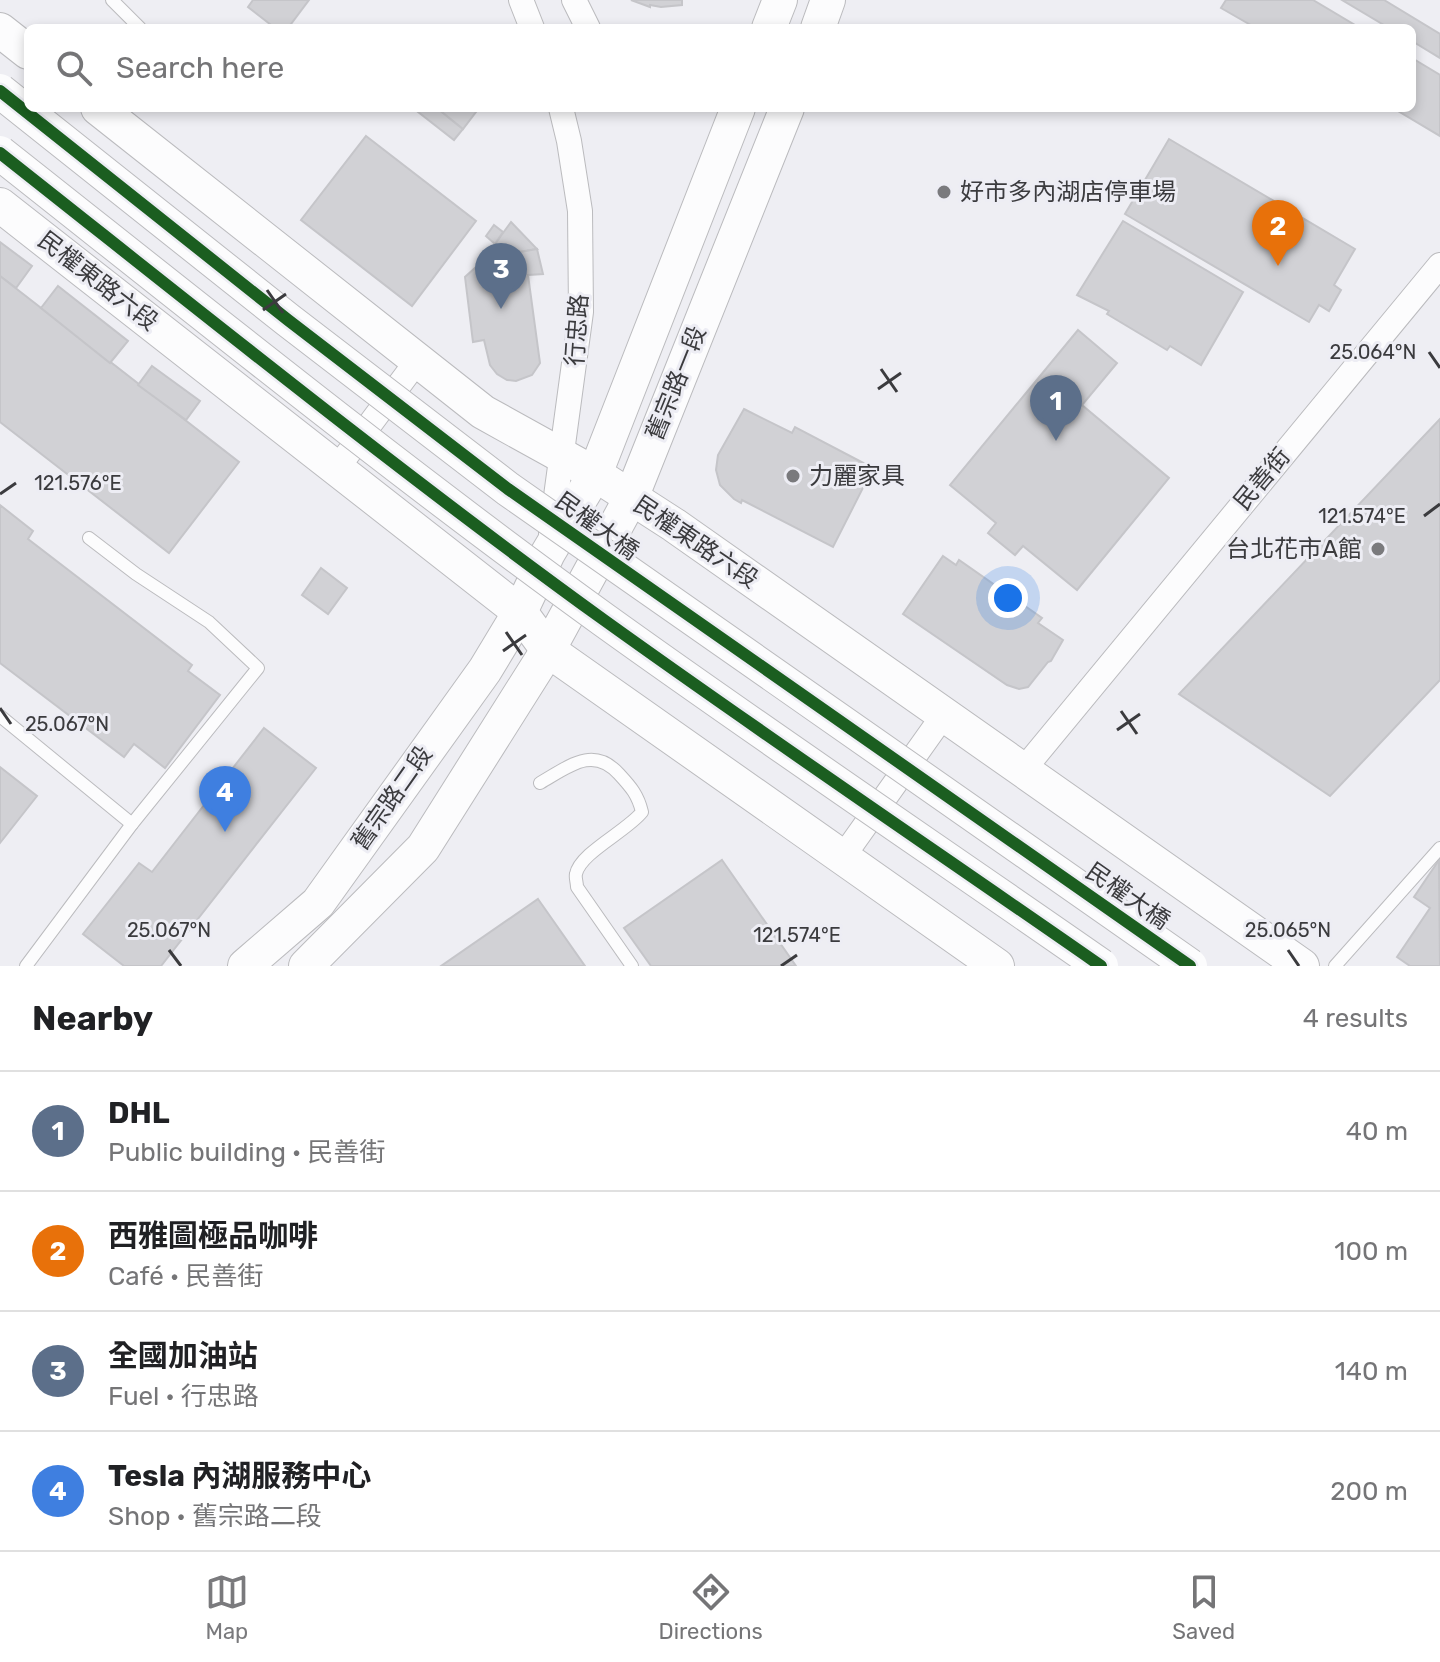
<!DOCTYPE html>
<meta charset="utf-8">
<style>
:root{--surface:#fff;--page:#f2f2f2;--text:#202124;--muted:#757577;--line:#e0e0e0;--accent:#7a7a7d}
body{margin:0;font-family:Rubik,"Noto Sans TC",sans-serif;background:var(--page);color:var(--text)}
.you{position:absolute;left:1008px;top:598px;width:28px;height:28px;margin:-20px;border:6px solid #fff;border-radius:50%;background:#1a73e8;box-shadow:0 0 0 12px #1a73e833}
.badge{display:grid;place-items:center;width:52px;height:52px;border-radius:50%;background:var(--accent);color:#fff;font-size:26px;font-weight:700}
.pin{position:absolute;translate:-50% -66px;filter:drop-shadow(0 2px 4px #0008)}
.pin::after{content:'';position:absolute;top:42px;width:28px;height:24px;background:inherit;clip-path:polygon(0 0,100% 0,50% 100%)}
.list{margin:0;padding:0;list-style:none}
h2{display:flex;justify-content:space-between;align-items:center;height:104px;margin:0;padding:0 32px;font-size:34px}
h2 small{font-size:26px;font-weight:400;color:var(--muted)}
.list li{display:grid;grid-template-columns:52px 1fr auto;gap:24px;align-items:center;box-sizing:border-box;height:120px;padding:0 32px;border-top:2px solid var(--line)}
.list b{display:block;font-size:30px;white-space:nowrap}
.list p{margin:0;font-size:26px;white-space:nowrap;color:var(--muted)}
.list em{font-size:26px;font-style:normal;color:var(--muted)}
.icon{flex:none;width:44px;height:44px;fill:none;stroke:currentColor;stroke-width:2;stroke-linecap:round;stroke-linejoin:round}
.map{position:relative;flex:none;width:1440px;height:966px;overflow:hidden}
.search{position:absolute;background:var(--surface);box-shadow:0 4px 12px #0003;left:24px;right:24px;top:24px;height:88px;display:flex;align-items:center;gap:20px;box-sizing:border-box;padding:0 28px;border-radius:12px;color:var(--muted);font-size:30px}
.sheet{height:584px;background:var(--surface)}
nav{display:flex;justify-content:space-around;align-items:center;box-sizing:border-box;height:112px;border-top:2px solid var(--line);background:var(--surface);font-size:22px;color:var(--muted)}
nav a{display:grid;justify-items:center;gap:4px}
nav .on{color:var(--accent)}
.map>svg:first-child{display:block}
.building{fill:#d1d1d5;stroke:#c5c5c9;stroke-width:2}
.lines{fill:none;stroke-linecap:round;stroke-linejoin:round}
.service-casing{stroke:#bbbbbe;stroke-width:14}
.minor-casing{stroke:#bbbbbe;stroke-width:26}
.secondary-casing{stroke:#bbbbbe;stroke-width:36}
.service{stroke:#fcfcfd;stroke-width:12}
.minor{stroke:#fcfcfd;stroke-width:24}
.secondary{stroke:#fcfcfd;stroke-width:34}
.secondary-bridge-casing{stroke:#bbbbbe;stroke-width:36;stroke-linecap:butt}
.secondary-bridge{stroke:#fcfcfd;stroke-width:34}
.cycleway-casing{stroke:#ededf4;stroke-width:17}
.cycleway{stroke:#1b5e20;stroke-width:12}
.ticks{fill:none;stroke:#3b3b3e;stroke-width:3}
.poi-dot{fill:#7a7a7d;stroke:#ededf4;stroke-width:3}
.labels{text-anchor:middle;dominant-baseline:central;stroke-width:6;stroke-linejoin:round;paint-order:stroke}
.poi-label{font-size:24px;fill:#3b3b3e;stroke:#ededf4;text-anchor:start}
.street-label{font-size:24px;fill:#3b3b3e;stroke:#ededf4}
.ticks-label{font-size:20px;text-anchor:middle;fill:#3b3b3e;stroke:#ededf4;stroke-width:6;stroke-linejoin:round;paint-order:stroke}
</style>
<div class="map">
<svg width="1440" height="966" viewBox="0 0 1440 966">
<rect width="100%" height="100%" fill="#eeeef3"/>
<g class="building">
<path d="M253,0H309L288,28H275L248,7Z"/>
<path d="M631,0H682V5L661,7L650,5V7Z"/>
<path d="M1226,0H1313L1360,28H1256L1221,8Z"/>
<path d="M1342,0H1384L1440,34V58L1412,41V28H1389Z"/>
<path d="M1412,58L1440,75V136L1393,108H1412Z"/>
<path d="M413,108H437L463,129L454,140Z"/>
<path d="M437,108H479L463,129Z"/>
<path d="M366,136L476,221L412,306L301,220Z"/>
<path d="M1169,139L1355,249L1334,285L1341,290L1329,311L1319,305L1309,322L1125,214Z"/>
<path d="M1123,221L1243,292L1201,365L1170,346L1167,350L1107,314L1109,311L1077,295Z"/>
<path d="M511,222L537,249L486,258L495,244Z"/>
<path d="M494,225L503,232L495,244L486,236Z"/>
<path d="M0,242L32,266L16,288L0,276Z"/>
<path d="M537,249L543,274L528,275L540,363L532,375L516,381L507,380L497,374L490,365L484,340L473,342L465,277L486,258Z"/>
<path d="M0,276L239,462L169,553L0,422Z"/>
<path d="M58,286L128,341L110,363L41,308Z"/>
<path d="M1078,330L1117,363L1082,405L1169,478L1077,590L1023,546L1015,555L988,533L996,523L950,485Z"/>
<path d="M152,366L200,401L186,420L138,385Z"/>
<path d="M744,409L792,433L795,427L873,468L833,547L742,500L741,503L734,499L720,485L716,470L718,455Z"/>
<path d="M1440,419V680L1330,796L1179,694Z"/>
<path d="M0,505L33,531L28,539L192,665L188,671L220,695L165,768L134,744L124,757L0,663Z"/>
<path d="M943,556L956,565L959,560L1042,618L1038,623L1063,640L1051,661L1048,662L1028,687L1019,689L1007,685L903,614Z"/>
<path d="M321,568L347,588L328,614L302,595Z"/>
<path d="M264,728L316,768L161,966H124L83,934L139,863L152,872Z"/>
<path d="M0,767L37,796L0,843Z"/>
<path d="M722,860L796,966H651L624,928Z"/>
<path d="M1439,860L1440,966H1410L1397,957L1430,908L1414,897Z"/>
<path d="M538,899L585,966H441Z"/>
</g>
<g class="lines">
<defs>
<g id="service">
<path d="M112,0L140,28"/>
<path d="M0,716L132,824"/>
<path d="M540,783C568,767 593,745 619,774C631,787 638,795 642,812C627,831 580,853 576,874C575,878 577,882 577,887L632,966"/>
<path d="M26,966L132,824L258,668L209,622L136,574L89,538"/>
<path d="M1335,966L1440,848"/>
</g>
<g id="minor">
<path d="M521,0L532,28"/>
<path d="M574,0L588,28"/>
<path d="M338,467L417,361"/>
<path d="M551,533L581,312L580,211L569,141L561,108"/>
<path d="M1024,769L1440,265"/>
<path d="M842,858L945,713"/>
</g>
<g id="secondary">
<path d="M769,28L780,0"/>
<path d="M818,28L828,0"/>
<path d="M0,30L28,52"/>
<path d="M98,108L483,412L595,474L674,525L1302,966"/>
<path d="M0,205L520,612L548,650L997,966"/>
<path d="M245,966L318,903L485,670L520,612L548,553L595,474L738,108"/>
<path d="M306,966L423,848L548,650L631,498L787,108"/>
</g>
</defs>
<use href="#service" class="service-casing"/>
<use href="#minor" class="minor-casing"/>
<use href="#secondary" class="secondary-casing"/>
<use href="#service" class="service"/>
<use href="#minor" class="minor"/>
<use href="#secondary" class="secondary"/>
<defs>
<g id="secondary-bridge">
<path d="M0,91L288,320L508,489L1190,966"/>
<path d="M0,153C200,311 398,471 604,620C768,738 936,851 1101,966"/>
</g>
</defs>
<use href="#secondary-bridge" class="secondary-bridge-casing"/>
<use href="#secondary-bridge" class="secondary-bridge"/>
<defs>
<g id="cycleway">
<path d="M0,91L288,320L508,489L1190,966"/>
<path d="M0,153C200,311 398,471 604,620C768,738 936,851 1101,966"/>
</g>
</defs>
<use href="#cycleway" class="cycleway-casing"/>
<use href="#cycleway" class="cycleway"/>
</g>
<path class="ticks" d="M267,290L283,313M263,310L286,294M1429,352L1440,368M881,369L897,392M878,389L901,373M0,494L16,483M1424,516L1440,504M506,632L522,655M503,651L526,635M0,708L11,724M1121,711L1137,734M1117,730L1140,714M169,950L181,966M1288,950L1299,966M781,966L797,955"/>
<g class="poi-dot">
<circle cx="944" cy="192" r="8"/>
<circle cx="793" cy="476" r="8"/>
<circle cx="1378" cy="549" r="8"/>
</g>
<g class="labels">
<g class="poi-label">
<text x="960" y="192">好市多內湖店停車場</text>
<text x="809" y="476">力麗家具</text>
<text x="1362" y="549" text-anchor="end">台北花市A館</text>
</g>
<g class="street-label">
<text transform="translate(98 281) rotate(38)">民權東路六段</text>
<text transform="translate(577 330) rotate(-86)">行忠路</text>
<text transform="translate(676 383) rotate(-68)">舊宗路一段</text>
<text transform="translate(1262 479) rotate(-50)">民善街</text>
<text transform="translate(597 526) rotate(36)">民權大橋</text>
<text transform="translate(696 542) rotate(34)">民權東路六段</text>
<text transform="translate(392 798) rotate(-55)">舊宗路二段</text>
<text transform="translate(1128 896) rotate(35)">民權大橋</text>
</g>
</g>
<g class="ticks-label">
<text x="1373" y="359">25.064°N</text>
<text x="78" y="490">121.576°E</text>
<text x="1362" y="523">121.574°E</text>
<text x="67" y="731">25.067°N</text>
<text x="169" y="937">25.067°N</text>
<text x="1288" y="937">25.065°N</text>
<text x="797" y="942">121.574°E</text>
</g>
</svg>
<div class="you"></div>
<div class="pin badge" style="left:1056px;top:441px;background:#5c6f8a">1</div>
<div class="pin badge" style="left:1278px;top:266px;background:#e8710a">2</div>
<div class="pin badge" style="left:501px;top:309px;background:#5c6f8a">3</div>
<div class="pin badge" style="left:225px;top:832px;background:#3f7fe0">4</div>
<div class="search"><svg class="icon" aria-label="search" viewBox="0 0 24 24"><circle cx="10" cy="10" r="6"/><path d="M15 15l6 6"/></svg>Search here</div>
</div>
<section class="sheet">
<h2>Nearby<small>4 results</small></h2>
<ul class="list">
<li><span class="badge" style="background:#5c6f8a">1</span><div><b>DHL</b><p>Public building · 民善街</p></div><em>40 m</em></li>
<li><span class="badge" style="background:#e8710a">2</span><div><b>西雅圖極品咖啡</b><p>Café · 民善街</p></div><em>100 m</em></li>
<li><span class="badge" style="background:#5c6f8a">3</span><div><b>全國加油站</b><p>Fuel · 行忠路</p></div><em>140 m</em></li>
<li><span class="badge" style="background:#3f7fe0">4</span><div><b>Tesla 內湖服務中心</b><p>Shop · 舊宗路二段</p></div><em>200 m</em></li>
</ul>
</section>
<nav>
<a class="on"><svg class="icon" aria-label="map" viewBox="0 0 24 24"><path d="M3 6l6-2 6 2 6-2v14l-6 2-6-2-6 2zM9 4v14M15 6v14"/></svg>Map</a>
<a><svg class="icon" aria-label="directions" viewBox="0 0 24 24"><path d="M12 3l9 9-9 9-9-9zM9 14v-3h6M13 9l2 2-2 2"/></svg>Directions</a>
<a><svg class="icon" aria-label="saved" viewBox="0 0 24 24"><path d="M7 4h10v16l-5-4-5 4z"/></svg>Saved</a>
</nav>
